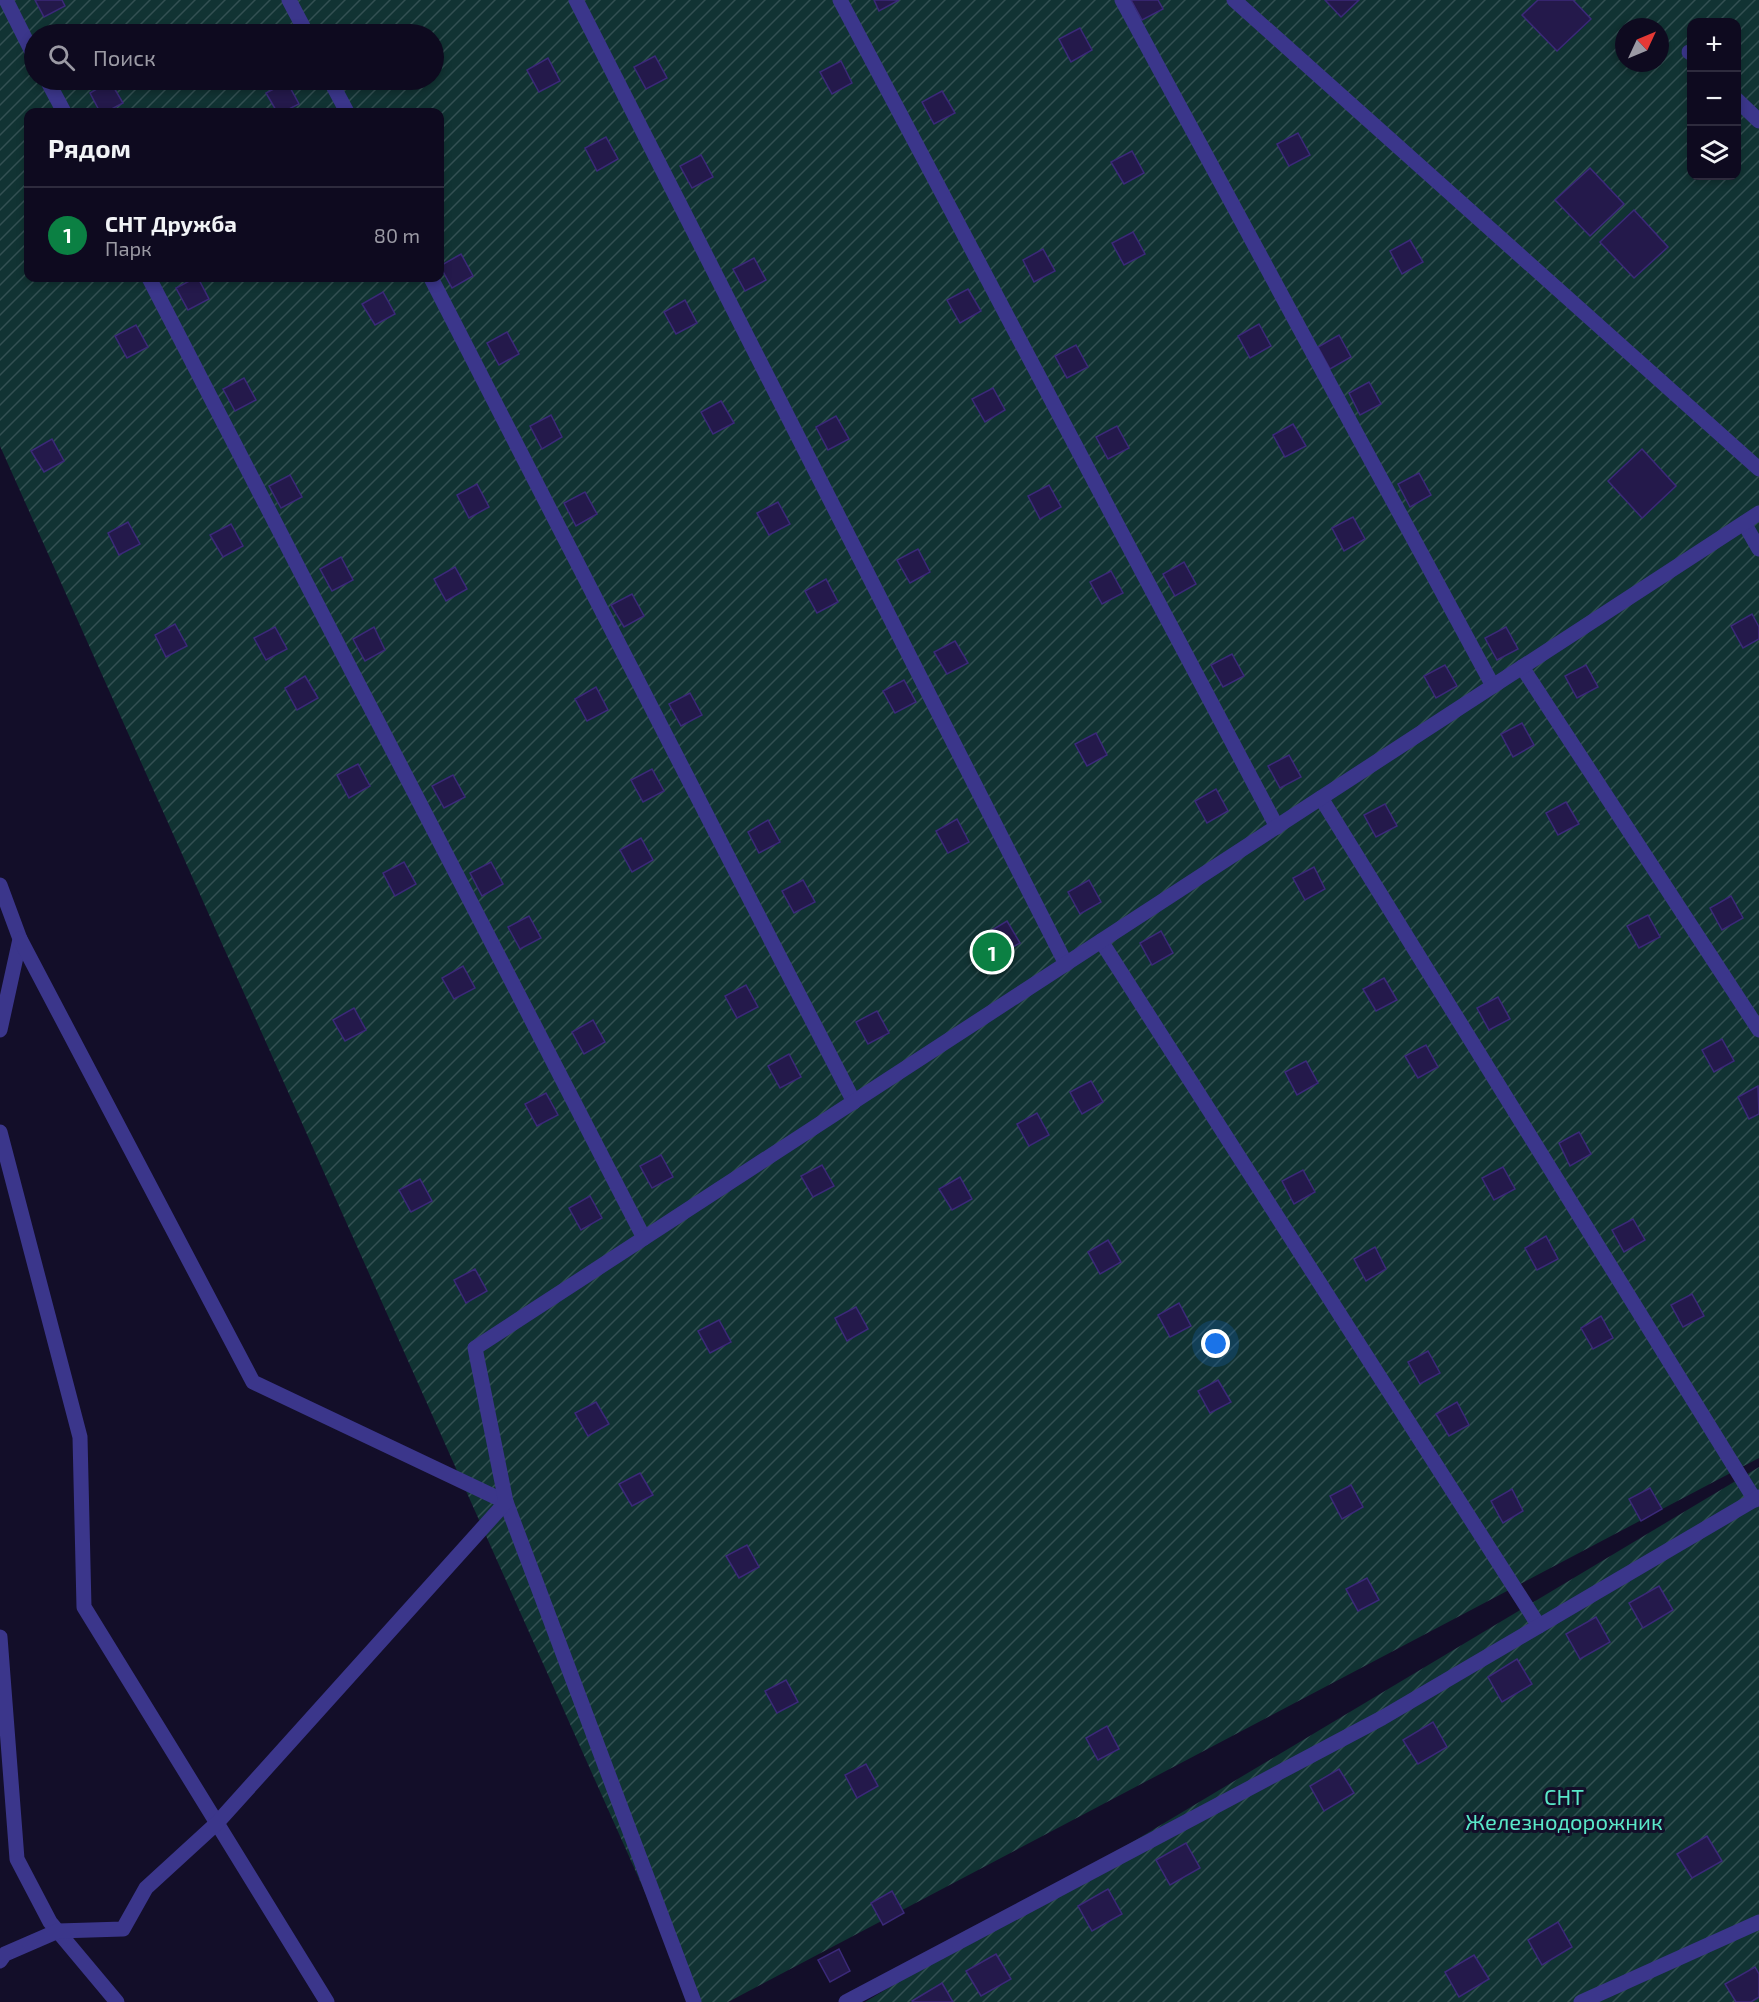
<!DOCTYPE html>
<html lang="ru">
<meta charset="utf-8">
<style>
:root{--surface:#0e0a1f;--page:#171328;--text:#f1f3f6;--muted:#9b9aa4;--line:#2e2b3d;--accent:#0b8043}
body{margin:0;font-family:"Exo 2",sans-serif;background:var(--page);color:var(--text)}
.controls{position:absolute;right:18px;top:18px;display:grid;overflow:hidden;border-radius:12px;box-shadow:0 3px 9px #0003}
.controls button{width:54px;height:54px;display:grid;place-items:center;padding:0;border:0;border-bottom:2px solid var(--line);background:var(--surface);color:var(--text);font:30px sans-serif}
.compass{position:absolute;left:1615px;top:18px;width:54px;height:54px;border-radius:50%;background:var(--surface);box-shadow:0 3px 9px #0003;rotate:46deg}
.you{position:absolute;left:1216px;top:1344px;width:21px;height:21px;margin:-15px;border:4px solid #fff;border-radius:50%;background:#1a73e8;box-shadow:0 0 0 9px #1a73e833}
.badge{display:grid;place-items:center;width:39px;height:39px;border-radius:50%;background:var(--accent);color:#fff;font-size:20px;font-weight:700}
.pin{position:absolute;translate:-50% -50%;border:3px solid #fff;box-shadow:0 2px 6px #0006}
.list{margin:0;padding:0;list-style:none}
h2{display:flex;justify-content:space-between;align-items:center;height:78px;margin:0;padding:0 24px;font-size:26px}
h2 small{font-size:20px;font-weight:400;color:var(--muted)}
.list li{display:grid;grid-template-columns:39px 1fr auto;gap:18px;align-items:center;box-sizing:border-box;height:96px;padding:0 24px;border-top:2px solid var(--line)}
.list b{display:block;font-size:22px;white-space:nowrap}
.list p{margin:0;font-size:20px;white-space:nowrap;color:var(--muted)}
.list em{font-size:20px;font-style:normal;color:var(--muted)}
.icon{flex:none;width:33px;height:33px;fill:none;stroke:currentColor;stroke-width:2;stroke-linecap:round;stroke-linejoin:round}
.map{position:relative;flex:none;width:1759px;height:2002px;overflow:hidden}
.search{position:absolute;background:var(--surface);box-shadow:0 3px 9px #0003;left:24px;top:24px;width:420px;height:66px;display:flex;align-items:center;gap:15px;box-sizing:border-box;padding:0 21px;border-radius:33px;color:var(--muted);font-size:22px}
.panel{position:absolute;background:var(--surface);box-shadow:0 3px 9px #0003;left:24px;top:108px;width:420px;height:174px;border-radius:12px}
.map>svg:first-child{display:block}
.garden{fill:url(#garden-furrows);fill-rule:evenodd}
.building{fill:#24194b;stroke:#3b2979;stroke-width:1.5}
.lines{fill:none;stroke-linecap:round;stroke-linejoin:round}
.minor{stroke:#3b368b;stroke-width:15}
.labels{text-anchor:middle;dominant-baseline:central;stroke-width:6;stroke-linejoin:round;paint-order:stroke}
.park-label{font-size:22px;fill:#59e8c8;stroke:#130e29}
</style>
<div class="map">
<svg width="1759" height="2002" viewBox="0 0 1759 2002">
<defs>
<pattern id="garden-furrows" width="10" height="10" patternUnits="userSpaceOnUse" patternTransform="scale(1.5)"><rect width="10" height="10" fill="#133"/><path d="M-1 1l2-2M0 10L10 0M9 11l2-2" fill="none" stroke="#335052"/></pattern>
</defs>
<rect width="100%" height="100%" fill="#130e29"/>
<g class="garden">
<path d="M0,0H1759V1458L728,2002H694L0,446ZM1692,22H1736V176H1692ZM1624,27H1660V63H1624ZM34,34H434V80H34ZM28,112H440V278H28Z"/>
<path d="M1759,1467V2002H865Z"/>
</g>
<g class="building">
<path d="M35,0H62L65,6L44,17Z"/>
<path d="M874,0H899L879,11Z"/>
<path d="M1131,0H1158L1163,9L1142,20Z"/>
<path d="M1325,0H1359L1341,17Z"/>
<path d="M1538,0H1573L1591,19L1557,51L1522,15Z"/>
<path d="M207,27L211,34H192Z"/>
<path d="M1080,28L1092,50L1071,62L1059,39Z"/>
<path d="M655,56L667,78L646,89L634,67Z"/>
<path d="M548,58L560,81L539,92L527,70Z"/>
<path d="M841,61L852,83L832,94L820,72Z"/>
<path d="M345,80H364L349,88Z"/>
<path d="M110,81L123,103L106,112H100L90,93Z"/>
<path d="M287,82L299,104L283,112H277L266,93Z"/>
<path d="M942,91L955,113L934,124L922,102Z"/>
<path d="M1298,133L1310,155L1289,166L1277,144Z"/>
<path d="M606,137L618,159L597,171L585,148Z"/>
<path d="M1132,151L1144,173L1124,184L1111,162Z"/>
<path d="M701,155L713,177L692,188L680,166Z"/>
<path d="M1590,168L1624,204L1590,236L1555,200Z"/>
<path d="M1634,210L1668,247L1634,278L1600,242Z"/>
<path d="M1133,232L1145,254L1124,265L1112,243Z"/>
<path d="M1410,240L1423,262L1402,274L1390,251Z"/>
<path d="M1043,249L1055,271L1034,282L1023,260Z"/>
<path d="M461,254L473,276L452,288L440,266Z"/>
<path d="M754,258L766,280L745,291L733,269Z"/>
<path d="M195,278H198L209,299L188,310L176,288Z"/>
<path d="M968,289L981,311L960,323L947,300Z"/>
<path d="M383,292L395,314L375,325L362,304Z"/>
<path d="M685,300L697,323L676,334L664,312Z"/>
<path d="M1259,324L1271,346L1250,358L1238,336Z"/>
<path d="M136,325L148,347L127,358L115,336Z"/>
<path d="M507,332L519,354L499,365L487,343Z"/>
<path d="M1339,335L1351,357L1330,369L1318,347Z"/>
<path d="M1076,345L1088,367L1067,378L1055,356Z"/>
<path d="M244,378L256,400L235,411L223,389Z"/>
<path d="M1369,382L1381,404L1360,415L1349,393Z"/>
<path d="M993,388L1005,410L985,422L972,399Z"/>
<path d="M721,401L734,423L713,434L701,412Z"/>
<path d="M551,415L562,437L542,449L530,426Z"/>
<path d="M836,416L849,439L828,450L816,427Z"/>
<path d="M1293,424L1306,446L1285,457L1273,435Z"/>
<path d="M1117,426L1129,448L1108,459L1096,437Z"/>
<path d="M52,439L64,461L44,472L31,451Z"/>
<path d="M1642,449L1676,486L1642,518L1608,481Z"/>
<path d="M1419,473L1431,495L1410,507L1398,484Z"/>
<path d="M290,475L302,497L281,508L269,486Z"/>
<path d="M477,484L489,507L469,518L457,495Z"/>
<path d="M1049,485L1061,507L1040,519L1028,496Z"/>
<path d="M585,492L597,514L576,526L564,503Z"/>
<path d="M778,502L790,524L769,535L757,513Z"/>
<path d="M1353,517L1365,539L1344,551L1332,528Z"/>
<path d="M128,522L140,544L119,555L108,533Z"/>
<path d="M231,524L243,546L223,557L210,535Z"/>
<path d="M918,549L930,572L910,583L897,560Z"/>
<path d="M341,557L353,580L332,591L320,569Z"/>
<path d="M1184,562L1196,584L1175,596L1163,574Z"/>
<path d="M455,567L467,589L446,601L434,579Z"/>
<path d="M1111,571L1123,593L1102,604L1090,582Z"/>
<path d="M826,579L838,602L817,613L805,591Z"/>
<path d="M632,594L644,616L624,627L611,605Z"/>
<path d="M1752,614L1759,627V639L1743,648L1731,626Z"/>
<path d="M175,624L187,646L166,657L155,635Z"/>
<path d="M275,627L287,649L266,660L254,638Z"/>
<path d="M374,627L385,650L365,661L353,639Z"/>
<path d="M1506,627L1518,649L1497,660L1485,638Z"/>
<path d="M955,641L968,663L947,674L934,652Z"/>
<path d="M1232,654L1244,676L1223,687L1211,665Z"/>
<path d="M1445,665L1457,686L1436,698L1424,676Z"/>
<path d="M1586,665L1598,687L1577,698L1565,676Z"/>
<path d="M305,676L318,698L297,710L285,688Z"/>
<path d="M904,680L916,702L895,713L883,691Z"/>
<path d="M596,687L608,710L587,721L575,699Z"/>
<path d="M690,693L702,715L681,726L669,704Z"/>
<path d="M1522,723L1534,745L1513,757L1501,734Z"/>
<path d="M1096,733L1107,755L1087,766L1075,744Z"/>
<path d="M1289,755L1301,777L1280,788L1268,766Z"/>
<path d="M358,764L370,786L349,798L337,775Z"/>
<path d="M652,769L664,791L643,802L631,780Z"/>
<path d="M453,775L465,797L444,808L432,786Z"/>
<path d="M1216,789L1228,811L1207,823L1195,801Z"/>
<path d="M1566,802L1579,824L1558,835L1546,813Z"/>
<path d="M1385,804L1397,826L1376,837L1364,815Z"/>
<path d="M957,819L969,842L948,853L936,831Z"/>
<path d="M768,820L780,842L759,853L748,832Z"/>
<path d="M641,838L653,860L632,872L620,850Z"/>
<path d="M404,862L416,884L395,896L383,873Z"/>
<path d="M491,862L503,884L482,896L470,873Z"/>
<path d="M1314,867L1325,889L1305,900L1293,878Z"/>
<path d="M803,880L815,902L794,913L782,891Z"/>
<path d="M1089,880L1101,902L1080,914L1068,892Z"/>
<path d="M1731,896L1743,918L1722,930L1710,908Z"/>
<path d="M1648,915L1660,937L1639,948L1627,926Z"/>
<path d="M529,916L541,938L520,949L508,927Z"/>
<path d="M1007,921L1020,943L999,955L987,933Z"/>
<path d="M1161,931L1173,953L1152,965L1140,943Z"/>
<path d="M463,966L475,988L454,999L442,978Z"/>
<path d="M1384,978L1397,1000L1376,1011L1363,989Z"/>
<path d="M746,985L758,1007L737,1018L725,996Z"/>
<path d="M1498,997L1510,1019L1489,1030L1477,1008Z"/>
<path d="M354,1008L366,1030L345,1041L333,1020Z"/>
<path d="M877,1011L889,1033L868,1044L856,1022Z"/>
<path d="M593,1020L605,1042L584,1054L572,1032Z"/>
<path d="M1722,1039L1734,1061L1714,1072L1702,1050Z"/>
<path d="M1426,1045L1438,1067L1418,1078L1405,1056Z"/>
<path d="M789,1054L801,1077L780,1088L768,1066Z"/>
<path d="M1306,1061L1318,1083L1297,1095L1285,1072Z"/>
<path d="M1091,1081L1103,1102L1082,1114L1070,1092Z"/>
<path d="M1758,1086L1759,1114L1749,1119L1738,1097Z"/>
<path d="M546,1093L558,1115L537,1126L525,1104Z"/>
<path d="M1037,1113L1049,1135L1029,1146L1017,1124Z"/>
<path d="M1579,1132L1591,1154L1570,1166L1559,1143Z"/>
<path d="M661,1155L673,1177L652,1188L640,1166Z"/>
<path d="M822,1165L834,1186L813,1197L801,1176Z"/>
<path d="M1503,1167L1515,1189L1494,1200L1482,1178Z"/>
<path d="M1303,1170L1315,1192L1294,1204L1282,1181Z"/>
<path d="M960,1177L972,1199L952,1210L939,1189Z"/>
<path d="M420,1179L432,1201L411,1212L399,1190Z"/>
<path d="M590,1196L602,1218L581,1230L569,1208Z"/>
<path d="M1633,1219L1645,1240L1624,1252L1612,1230Z"/>
<path d="M1546,1236L1558,1259L1537,1270L1525,1248Z"/>
<path d="M1108,1240L1121,1262L1100,1274L1088,1252Z"/>
<path d="M1375,1247L1386,1269L1366,1281L1354,1259Z"/>
<path d="M475,1269L487,1291L466,1303L454,1280Z"/>
<path d="M1692,1294L1704,1316L1683,1327L1671,1305Z"/>
<path d="M1179,1303L1191,1326L1170,1337L1158,1315Z"/>
<path d="M856,1307L868,1329L847,1341L835,1318Z"/>
<path d="M1601,1316L1613,1338L1593,1349L1581,1328Z"/>
<path d="M719,1320L731,1342L710,1353L698,1331Z"/>
<path d="M1428,1351L1440,1373L1420,1384L1408,1362Z"/>
<path d="M1218,1380L1231,1402L1210,1413L1198,1391Z"/>
<path d="M596,1402L609,1424L588,1436L575,1413Z"/>
<path d="M1457,1402L1469,1425L1449,1436L1436,1414Z"/>
<path d="M640,1473L653,1495L632,1506L619,1484Z"/>
<path d="M1351,1485L1363,1507L1342,1519L1330,1496Z"/>
<path d="M1650,1488L1662,1509L1641,1521L1629,1499Z"/>
<path d="M1512,1489L1523,1511L1503,1523L1491,1501Z"/>
<path d="M747,1545L759,1567L739,1578L726,1556Z"/>
<path d="M1367,1578L1379,1600L1358,1611L1346,1589Z"/>
<path d="M1659,1586L1673,1610L1643,1628L1629,1603Z"/>
<path d="M1596,1617L1610,1642L1580,1659L1566,1634Z"/>
<path d="M1517,1659L1532,1684L1502,1702L1488,1677Z"/>
<path d="M786,1680L798,1702L777,1713L765,1691Z"/>
<path d="M1433,1722L1447,1747L1418,1764L1403,1740Z"/>
<path d="M1107,1726L1119,1749L1098,1760L1086,1738Z"/>
<path d="M866,1764L878,1786L857,1798L845,1775Z"/>
<path d="M1339,1769L1354,1793L1324,1811L1310,1786Z"/>
<path d="M1707,1836L1722,1861L1692,1878L1677,1854Z"/>
<path d="M1186,1843L1200,1868L1170,1885L1156,1860Z"/>
<path d="M1108,1889L1122,1914L1092,1931L1078,1906Z"/>
<path d="M892,1891L904,1913L883,1925L871,1903Z"/>
<path d="M1558,1922L1572,1947L1542,1965L1528,1940Z"/>
<path d="M839,1949L850,1971L830,1982L818,1960Z"/>
<path d="M996,1954L1011,1979L981,1996L966,1971Z"/>
<path d="M1474,1955L1489,1979L1459,1997L1445,1972Z"/>
<path d="M1755,1967L1759,1974V1997L1751,2002H1736L1725,1984Z"/>
<path d="M942,1983L953,2002H913L912,2001Z"/>
</g>
<g class="lines">
<g class="minor">
<path d="M6,0L34,56"/>
<path d="M289,0L307,34"/>
<path d="M576,0L1066,964"/>
<path d="M840,0L1277,827"/>
<path d="M1122,0L1493,686"/>
<path d="M1234,0L1759,469"/>
<path d="M1689,52L1692,54"/>
<path d="M47,80L64,112"/>
<path d="M330,80L347,112"/>
<path d="M1736,99L1759,121"/>
<path d="M149,278L644,1238"/>
<path d="M431,278L854,1102"/>
<path d="M1744,523L1759,549"/>
<path d="M1522,667L1759,1030"/>
<path d="M1321,798L1755,1500"/>
<path d="M0,885L20,939L0,1030"/>
<path d="M20,939L253,1382L506,1502L694,2002"/>
<path d="M1101,941L1539,1626"/>
<path d="M0,1132L80,1437L84,1607L327,2002"/>
<path d="M0,1637L17,1859L50,1922L117,2002"/>
<path d="M0,1961L5,1954L58,1931L123,1929L146,1888L217,1823L506,1502L475,1348L1759,513"/>
<path d="M846,2002L1382,1718L1759,1497"/>
<path d="M1581,2002L1759,1922"/>
</g>
</g>
<g class="labels">
<g class="park-label">
<text x="1564" y="1796">СНТ<tspan x="1564" dy="25">Железнодорожник</tspan></text>
</g>
</g>
</svg>
<div class="controls">
<button>+</button>
<button>−</button>
<button><svg class="icon" aria-label="layers" viewBox="0 0 24 24"><path d="M12 4l9 5-9 5-9-5zM3 14l9 5 9-5"/></svg></button>
</div>
<svg class="compass" viewBox="-18 -18 36 36"><path d="M0-13l5 13h-10z" fill="#e53935"/><path d="M0 13l5-13h-10z" fill="#9b9aa4"/></svg>
<div class="you"></div>
<div class="pin badge" style="left:992px;top:952px">1</div>
<div class="search"><svg class="icon" aria-label="search" viewBox="0 0 24 24"><circle cx="10" cy="10" r="6"/><path d="M15 15l6 6"/></svg>Поиск</div>
<section class="panel">
<h2>Рядом<small></small></h2>
<ul class="list">
<li><span class="badge">1</span><div><b>СНТ Дружба</b><p>Парк</p></div><em>80 m</em></li>
</ul>
</section>
</div>
